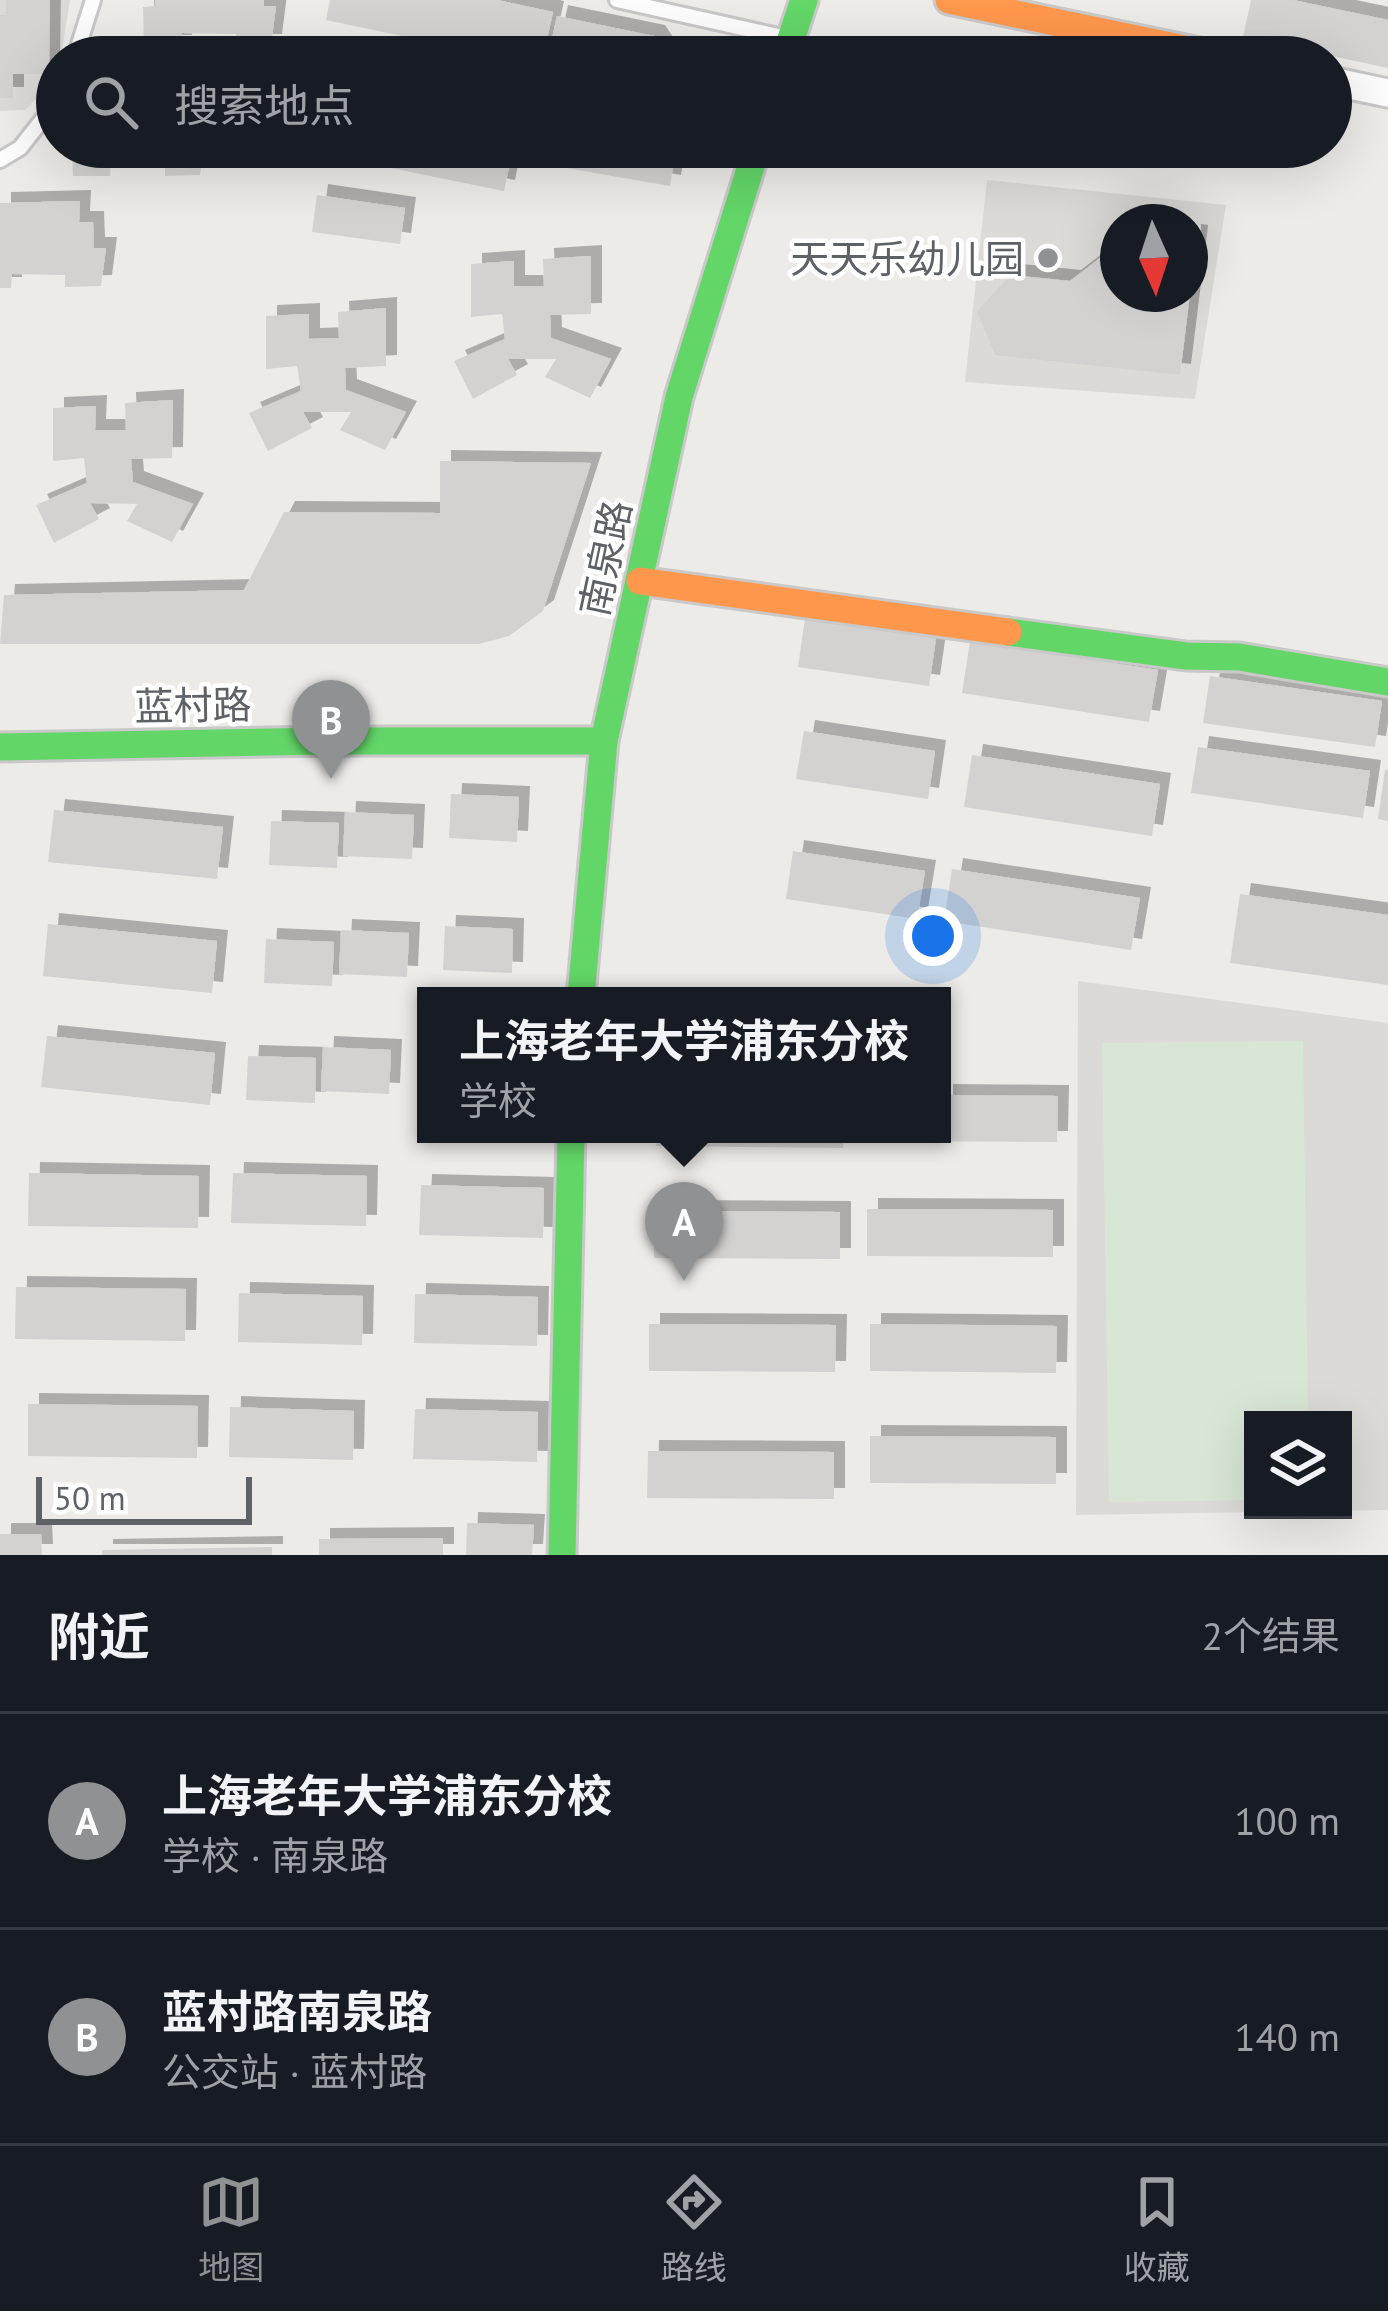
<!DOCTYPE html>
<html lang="zh">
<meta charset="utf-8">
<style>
:root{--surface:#171b24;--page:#242831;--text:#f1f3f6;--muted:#9ea1a6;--line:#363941;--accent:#909193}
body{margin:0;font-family:"PT Sans","Noto Sans SC",sans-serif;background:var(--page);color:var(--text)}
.controls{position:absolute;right:36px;bottom:36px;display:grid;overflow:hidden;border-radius:0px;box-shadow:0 12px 48px #0002}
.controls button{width:108px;height:108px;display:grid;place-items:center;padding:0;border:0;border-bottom:3px solid var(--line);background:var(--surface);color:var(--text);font:60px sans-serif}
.compass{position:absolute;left:1100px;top:204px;width:108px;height:108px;border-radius:50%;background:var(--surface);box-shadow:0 12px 48px #0002;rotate:177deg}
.scale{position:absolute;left:36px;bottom:30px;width:216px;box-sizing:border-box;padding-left:12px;border:6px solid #5e6165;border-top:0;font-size:33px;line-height:42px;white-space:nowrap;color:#5e6165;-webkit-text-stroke:9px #fff;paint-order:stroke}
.you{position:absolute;left:933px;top:936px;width:42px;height:42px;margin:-30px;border:9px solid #fff;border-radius:50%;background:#1a73e8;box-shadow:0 0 0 18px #1a73e833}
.badge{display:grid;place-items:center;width:78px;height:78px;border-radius:50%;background:var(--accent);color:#fff;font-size:39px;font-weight:700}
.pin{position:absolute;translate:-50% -99px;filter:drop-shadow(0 3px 6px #0008)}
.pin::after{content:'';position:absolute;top:63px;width:42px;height:36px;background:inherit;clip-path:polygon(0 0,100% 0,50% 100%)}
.popup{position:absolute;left:417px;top:987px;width:534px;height:156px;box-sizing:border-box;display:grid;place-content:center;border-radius:0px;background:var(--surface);filter:drop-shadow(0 3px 9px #0005);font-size:39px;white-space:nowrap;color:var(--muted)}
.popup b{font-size:45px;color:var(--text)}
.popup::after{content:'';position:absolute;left:50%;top:100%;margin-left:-24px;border:24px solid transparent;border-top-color:var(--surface)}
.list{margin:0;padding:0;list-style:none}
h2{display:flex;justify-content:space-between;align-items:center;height:156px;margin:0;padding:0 48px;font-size:51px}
h2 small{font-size:39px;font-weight:400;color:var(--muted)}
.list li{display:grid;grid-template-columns:78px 1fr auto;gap:36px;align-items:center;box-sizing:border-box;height:216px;padding:0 48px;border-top:3px solid var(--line)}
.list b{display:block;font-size:45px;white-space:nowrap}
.list p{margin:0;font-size:39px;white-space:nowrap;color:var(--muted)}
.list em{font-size:39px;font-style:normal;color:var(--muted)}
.icon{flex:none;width:66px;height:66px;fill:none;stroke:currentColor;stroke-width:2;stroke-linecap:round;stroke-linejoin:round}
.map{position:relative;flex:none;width:1388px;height:1555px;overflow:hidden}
.search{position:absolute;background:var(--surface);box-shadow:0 12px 48px #0002;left:36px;right:36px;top:36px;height:132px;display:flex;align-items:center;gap:30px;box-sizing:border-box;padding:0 42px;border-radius:66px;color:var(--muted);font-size:45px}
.sheet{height:588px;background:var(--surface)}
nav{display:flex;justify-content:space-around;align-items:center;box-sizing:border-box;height:168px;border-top:3px solid var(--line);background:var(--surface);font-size:33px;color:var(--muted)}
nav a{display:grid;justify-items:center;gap:6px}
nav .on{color:var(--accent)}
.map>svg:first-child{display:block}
.education{fill:#dcdad7;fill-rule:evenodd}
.green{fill:#d8e6d5}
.building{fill:#d3d2d1;filter:url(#shadow)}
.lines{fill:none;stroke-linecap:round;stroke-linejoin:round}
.lane-casing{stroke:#c7c7c7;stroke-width:20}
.street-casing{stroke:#c7c7c7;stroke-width:33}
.fast-casing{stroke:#c9c9c9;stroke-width:33}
.slow-casing{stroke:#c9c9c9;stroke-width:33}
.lane{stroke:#fcfcfc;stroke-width:14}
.street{stroke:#fcfcfc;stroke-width:27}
.fast{stroke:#63d668;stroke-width:27}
.slow{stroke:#ff974d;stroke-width:27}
.poi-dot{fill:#909193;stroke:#fff;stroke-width:4.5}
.labels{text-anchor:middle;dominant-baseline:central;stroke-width:9;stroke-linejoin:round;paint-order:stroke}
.poi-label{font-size:39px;fill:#5e6165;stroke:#fff;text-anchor:end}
.street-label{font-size:39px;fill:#5e6165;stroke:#fff}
</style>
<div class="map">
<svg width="1388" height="1555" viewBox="0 0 1388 1555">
<defs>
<filter id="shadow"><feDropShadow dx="11" dy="-11" stdDeviation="0" flood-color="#0004"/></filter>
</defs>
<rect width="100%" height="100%" fill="#ecebe8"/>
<g class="education">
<path d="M0,0H70L61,57H57V77L25,110L0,111Z"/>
<path d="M987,180L1226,205L1195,399L965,382ZM1118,222H1190V294H1118Z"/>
<path d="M1078,981L1388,1023V1510L1076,1515ZM1253,1420H1343V1510H1253Z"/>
</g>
<path class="green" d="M1303,1041L1308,1420H1253V1500L1109,1502L1102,1043Z"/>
<g class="building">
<path d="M6,0H50L49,74H13V98H0V15H6Z"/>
<path d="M155,0H264V6H276L271,45H236V34L182,33L181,46H144L143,7L155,6Z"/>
<path d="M330,0H497L553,12L543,57H501L326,20Z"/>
<path d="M1251,0H1293L1388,20V68L1243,37Z"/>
<path d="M557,16L654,36L668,57H548Z"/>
<path d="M72,147H204L200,175L165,176V164L111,163L110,176H73Z"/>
<path d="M313,147H513L504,191L312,152Z"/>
<path d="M532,147H676L670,186L537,163Z"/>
<path d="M317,195L405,208L400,244L312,232Z"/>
<path d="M80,201L79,222H93L94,248H106L101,286L65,287V275L12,274L11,288H0V203Z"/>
<path d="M1190,235L1197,236L1193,271H1190Z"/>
<path d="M1118,244V294H1190L1180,375L995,355L977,311L1011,275L1070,281Z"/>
<path d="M591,256V314L550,315L551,338L611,359L590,398L545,377L556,359H508L517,375L473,399L454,361L505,339L502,314L471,317V264L514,261V286H544L543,259Z"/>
<path d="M386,308V366L345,368L346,390L406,412L385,450L340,430L351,412H303L312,428L268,451L249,413L301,391L297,366L266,369V316L309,314V339L339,338L338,312Z"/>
<path d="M173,400L172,458L131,459L133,482L193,504L172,542L127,521L137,504L90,503L99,519L54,543L36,505L87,483L84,458L53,461V408L96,406L95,430H126L125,403Z"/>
<path d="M440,461L591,463L543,611L509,636L479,644H0L4,595L244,590L284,512L440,513Z"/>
<path d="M805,618L936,638L929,686L798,667Z"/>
<path d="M970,641L1158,670L1149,722L962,693Z"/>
<path d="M1210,676L1382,701L1375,747L1203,723Z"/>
<path d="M804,731L935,751L928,799L796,779Z"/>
<path d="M1198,747L1370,771L1363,818L1191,793Z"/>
<path d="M972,755L1160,784L1152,836L964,807Z"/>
<path d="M1385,770H1388V821L1378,819Z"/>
<path d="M451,794L519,797L517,842L449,838Z"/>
<path d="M54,810L223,827L217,879L48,862Z"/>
<path d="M345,812L414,815L412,859L343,856Z"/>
<path d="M271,821L339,823L337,868L269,865Z"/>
<path d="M793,851L925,871L917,919L786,899Z"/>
<path d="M952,869L1140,898L1131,950L944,921Z"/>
<path d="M1240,894L1388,915V985L1230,963Z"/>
<path d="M48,924L217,941L212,993L43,976Z"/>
<path d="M445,926L513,929L512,973L443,970Z"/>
<path d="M341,930L409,933L407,977L339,974Z"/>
<path d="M266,939L334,942L332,986L264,983Z"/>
<path d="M47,1036L215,1053L210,1105L41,1087Z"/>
<path d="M323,1047L391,1050L389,1094L321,1091Z"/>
<path d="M248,1056L316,1058L315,1103L246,1100Z"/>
<path d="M942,1095L1058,1096L1057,1142L871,1141V1134H942Z"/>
<path d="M657,1134H843V1148L656,1146Z"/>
<path d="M29,1173L199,1176L198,1228L28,1226Z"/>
<path d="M233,1173L367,1176L366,1226L231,1223Z"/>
<path d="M421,1185L544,1188L543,1238L419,1235Z"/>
<path d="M867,1209L1053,1210V1257L867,1256Z"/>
<path d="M654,1211L840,1212V1259L654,1258Z"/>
<path d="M16,1287L186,1289L185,1341L15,1339Z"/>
<path d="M239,1293L363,1296L362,1345L238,1342Z"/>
<path d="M415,1294L538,1297L537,1346L414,1343Z"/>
<path d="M649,1324L836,1325L835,1372L649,1371Z"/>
<path d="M870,1324L1057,1326L1056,1373L870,1371Z"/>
<path d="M28,1404L198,1406L197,1458L28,1456Z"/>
<path d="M230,1407L354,1411L353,1460L229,1457Z"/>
<path d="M415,1409L538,1412L537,1462L413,1459Z"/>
<path d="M870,1436L1056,1437V1484L870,1483Z"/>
<path d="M648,1451L834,1452V1499L647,1498Z"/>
<path d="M467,1523L534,1525L532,1555H466Z"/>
<path d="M0,1534H41L42,1555H0Z"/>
<path d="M443,1538V1555H319V1539Z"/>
<path d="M272,1547V1555H102V1550Z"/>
</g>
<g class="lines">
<defs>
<g id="lane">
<path d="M617,0L787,38"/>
<path d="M75,57L93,0"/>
<path d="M0,160L20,148L57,101"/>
</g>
<path id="street" d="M1331,81L1388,93"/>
<g id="fast">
<path d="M785,57L804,0"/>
<path d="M1008,632L1186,656L1239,657L1388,682"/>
<path d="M0,747L325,741H604"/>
<path d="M581,996L604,741L679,397L757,147"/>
<path d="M562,1555L571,1134"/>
</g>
<g id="slow">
<path d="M949,0L1223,57"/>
<path d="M640,581L1008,632"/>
</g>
</defs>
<use href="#lane" class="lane-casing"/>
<use href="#street" class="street-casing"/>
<use href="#fast" class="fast-casing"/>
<use href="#slow" class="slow-casing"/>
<use href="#lane" class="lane"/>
<use href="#street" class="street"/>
<use href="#fast" class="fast"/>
<use href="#slow" class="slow"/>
</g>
<circle class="poi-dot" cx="1048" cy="258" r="12"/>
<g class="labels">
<g class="poi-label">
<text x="1024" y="258">天天乐幼儿园</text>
</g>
<g class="street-label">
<text transform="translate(605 558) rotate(-78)">南泉路</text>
<text transform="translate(193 705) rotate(-1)">蓝村路</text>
</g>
</g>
</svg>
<div class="controls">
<button><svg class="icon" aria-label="layers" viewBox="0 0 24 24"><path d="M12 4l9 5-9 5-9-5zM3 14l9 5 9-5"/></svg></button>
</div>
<svg class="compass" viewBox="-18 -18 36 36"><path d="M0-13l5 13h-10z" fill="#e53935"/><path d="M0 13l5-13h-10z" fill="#9ea1a6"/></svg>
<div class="scale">50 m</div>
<div class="you"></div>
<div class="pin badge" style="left:684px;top:1281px">A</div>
<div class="popup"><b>上海老年大学浦东分校</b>学校</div>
<div class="pin badge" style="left:331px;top:779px">B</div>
<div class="search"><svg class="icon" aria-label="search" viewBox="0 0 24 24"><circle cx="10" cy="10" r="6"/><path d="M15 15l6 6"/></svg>搜索地点</div>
</div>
<section class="sheet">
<h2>附近<small>2个结果</small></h2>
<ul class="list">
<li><span class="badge">A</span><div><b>上海老年大学浦东分校</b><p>学校 · 南泉路</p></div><em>100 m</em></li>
<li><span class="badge">B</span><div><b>蓝村路南泉路</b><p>公交站 · 蓝村路</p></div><em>140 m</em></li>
</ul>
</section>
<nav>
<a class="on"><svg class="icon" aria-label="map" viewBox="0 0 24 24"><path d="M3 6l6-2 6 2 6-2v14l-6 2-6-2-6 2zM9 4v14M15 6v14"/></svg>地图</a>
<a><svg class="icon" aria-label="directions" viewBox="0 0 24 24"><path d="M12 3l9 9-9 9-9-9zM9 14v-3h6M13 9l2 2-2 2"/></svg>路线</a>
<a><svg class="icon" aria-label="saved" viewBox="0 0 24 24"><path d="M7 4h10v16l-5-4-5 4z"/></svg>收藏</a>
</nav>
